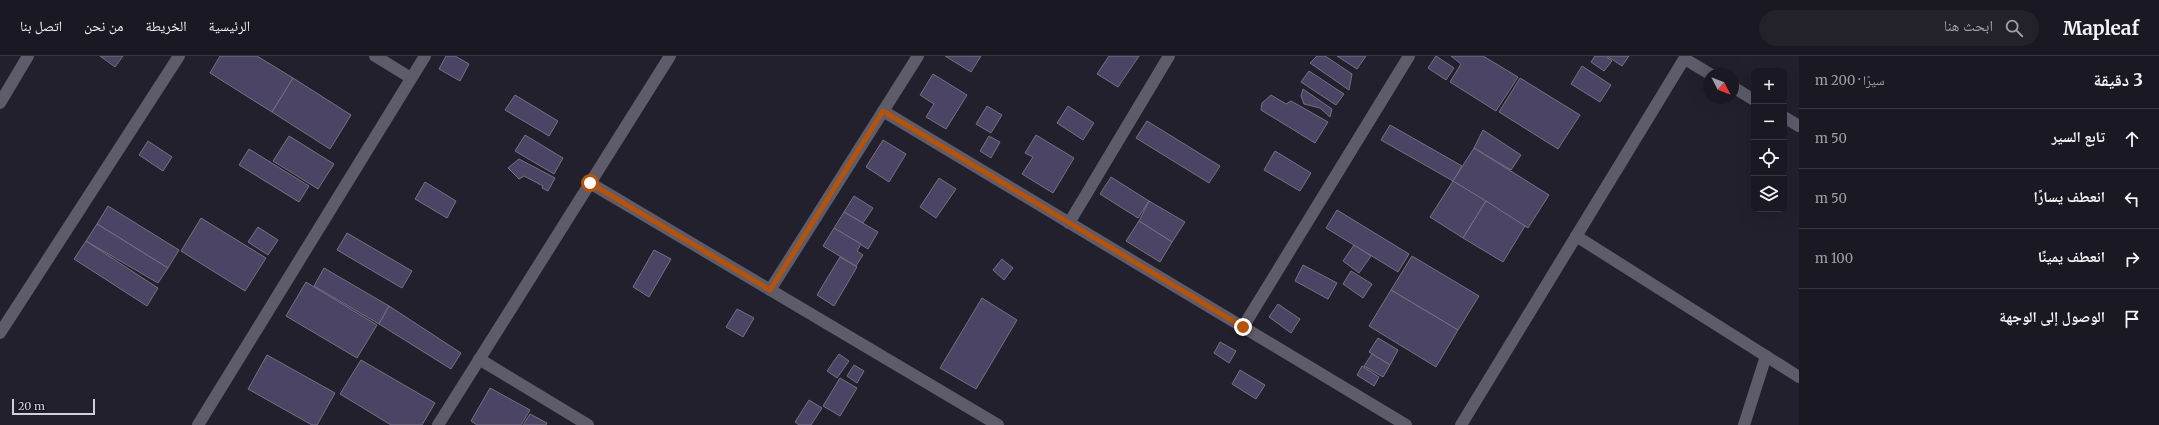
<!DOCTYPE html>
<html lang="ar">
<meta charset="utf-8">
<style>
:root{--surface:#1a1822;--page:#23212a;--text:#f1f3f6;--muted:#9fa0a5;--line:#383740}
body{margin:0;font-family:Merriweather,"Noto Naskh Arabic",serif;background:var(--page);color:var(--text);direction:rtl}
.controls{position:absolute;right:12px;top:12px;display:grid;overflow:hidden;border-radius:8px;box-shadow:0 4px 16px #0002}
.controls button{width:36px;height:36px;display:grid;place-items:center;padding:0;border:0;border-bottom:1px solid var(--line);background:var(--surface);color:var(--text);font:20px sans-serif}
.compass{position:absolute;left:1703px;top:12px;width:36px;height:36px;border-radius:50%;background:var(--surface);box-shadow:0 4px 16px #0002;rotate:132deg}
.scale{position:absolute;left:12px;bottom:10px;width:83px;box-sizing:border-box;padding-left:4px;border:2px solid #d1d0d9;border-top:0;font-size:11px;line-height:14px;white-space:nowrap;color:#d1d0d9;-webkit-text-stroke:3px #191723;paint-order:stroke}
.stop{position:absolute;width:12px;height:12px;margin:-9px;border:3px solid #b45309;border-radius:50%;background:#fff}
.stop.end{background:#b45309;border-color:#fff;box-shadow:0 1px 4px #0008}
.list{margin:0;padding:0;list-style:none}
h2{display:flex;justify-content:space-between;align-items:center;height:52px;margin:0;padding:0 16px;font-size:17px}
h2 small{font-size:13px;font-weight:400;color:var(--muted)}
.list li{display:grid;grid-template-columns:26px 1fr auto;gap:12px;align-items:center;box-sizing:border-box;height:60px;padding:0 16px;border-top:1px solid var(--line)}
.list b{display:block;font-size:15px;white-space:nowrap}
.list em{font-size:13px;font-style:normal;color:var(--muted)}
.icon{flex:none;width:22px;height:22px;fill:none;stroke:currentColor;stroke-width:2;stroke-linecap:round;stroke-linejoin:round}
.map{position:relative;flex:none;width:1799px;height:369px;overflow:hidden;direction:ltr}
header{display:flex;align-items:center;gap:24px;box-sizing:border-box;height:56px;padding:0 20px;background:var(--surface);border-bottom:1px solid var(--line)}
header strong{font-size:19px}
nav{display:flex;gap:22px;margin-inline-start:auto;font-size:14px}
.search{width:280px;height:36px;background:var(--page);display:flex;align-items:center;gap:10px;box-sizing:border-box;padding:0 14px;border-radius:22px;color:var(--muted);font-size:15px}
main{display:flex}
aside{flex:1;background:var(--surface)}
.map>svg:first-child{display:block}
.building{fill:#4c4465;stroke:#747181}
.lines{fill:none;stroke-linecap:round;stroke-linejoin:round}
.street{stroke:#5e5b6a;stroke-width:12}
.route{stroke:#b45309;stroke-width:5}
</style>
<header>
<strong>Mapleaf</strong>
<div class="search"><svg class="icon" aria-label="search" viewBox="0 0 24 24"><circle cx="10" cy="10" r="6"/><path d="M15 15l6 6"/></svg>ابحث هنا</div>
<nav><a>الرئيسية</a><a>الخريطة</a><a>من نحن</a><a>اتصل بنا</a></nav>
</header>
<main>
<aside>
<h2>3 دقيقة<small>سيرًا · 200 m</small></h2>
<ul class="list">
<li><svg class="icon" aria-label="ahead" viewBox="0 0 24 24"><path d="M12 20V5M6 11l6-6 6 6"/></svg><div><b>تابع السير</b></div><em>50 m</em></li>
<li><svg class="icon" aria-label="left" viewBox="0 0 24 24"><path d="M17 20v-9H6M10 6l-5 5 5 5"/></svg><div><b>انعطف يسارًا</b></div><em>50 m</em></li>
<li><svg class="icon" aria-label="right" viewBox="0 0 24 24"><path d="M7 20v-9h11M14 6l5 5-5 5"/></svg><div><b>انعطف يمينًا</b></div><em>100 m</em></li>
<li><svg class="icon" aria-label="arrive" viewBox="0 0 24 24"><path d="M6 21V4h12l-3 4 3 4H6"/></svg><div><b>الوصول إلى الوجهة</b></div></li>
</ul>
</aside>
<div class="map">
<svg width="1799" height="369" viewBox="0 0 1799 369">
<rect width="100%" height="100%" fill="#23202d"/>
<g class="building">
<path d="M100,0H123L115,11Z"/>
<path d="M220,0H257L293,22L272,56L210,17Z"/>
<path d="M446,0H455L469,8L460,25L439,13Z"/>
<path d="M945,0H981L971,16Z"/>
<path d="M1109,0H1139L1118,31L1097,18Z"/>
<path d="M1317,0H1325L1352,18L1349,34L1310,7Z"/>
<path d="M1337,0H1366L1357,13Z"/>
<path d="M1436,0L1454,12L1446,24L1428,12Z"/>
<path d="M1451,0H1483L1518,21L1496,55L1450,26L1461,8Z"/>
<path d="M1595,0H1605L1612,5L1604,15L1591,6Z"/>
<path d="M1607,0H1629L1622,10Z"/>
<path d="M1582,10L1611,29L1600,46L1571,28Z"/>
<path d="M1309,15L1344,38L1336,49L1301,26Z"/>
<path d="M933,18L967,39L946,73L926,61L934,48L920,39Z"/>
<path d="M293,22L351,59L330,93L272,56Z"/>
<path d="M1520,22L1580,59L1558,93L1499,56Z"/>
<path d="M1303,33L1332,53L1330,61L1320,52L1304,48L1301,40Z"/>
<path d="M515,39L558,65L549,80L505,54Z"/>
<path d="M1271,39L1286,48L1291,45L1328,66L1315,87L1261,54L1262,47Z"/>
<path d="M987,50L1002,59L991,77L976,68Z"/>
<path d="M1068,50L1094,67L1083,84L1057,67Z"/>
<path d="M1147,65L1220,110L1209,127L1136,82Z"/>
<path d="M1390,69L1462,110L1453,125L1381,84Z"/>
<path d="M1483,74L1521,99L1511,114L1474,92Z"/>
<path d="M525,79L563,102L554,118L515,95Z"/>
<path d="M1036,79L1074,102L1053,137L1022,118L1033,101L1025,97Z"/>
<path d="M289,80L334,108L318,133L273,105Z"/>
<path d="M989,80L1000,86L991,102L980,95Z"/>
<path d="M883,84L906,98L889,126L866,111Z"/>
<path d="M148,85L172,101L163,115L139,99Z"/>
<path d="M1474,92L1549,139L1528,172L1453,125Z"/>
<path d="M249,93L309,130L299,146L239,109Z"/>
<path d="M1275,95L1311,117L1300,135L1264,114Z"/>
<path d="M519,103L555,122L548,135L542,132L543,130L524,120L519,123L508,112Z"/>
<path d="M1111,121L1149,145L1138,162L1100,138Z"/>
<path d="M939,122L956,133L936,162L920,151Z"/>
<path d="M1453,125L1486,145L1463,182L1430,161Z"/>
<path d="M425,126L456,145L447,162L415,143Z"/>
<path d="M854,140L873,152L863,167L844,156Z"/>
<path d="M1149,145L1185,166L1172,186L1139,165Z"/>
<path d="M1486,145L1525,170L1503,206L1463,182Z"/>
<path d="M108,150L179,194L168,212L97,168Z"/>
<path d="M1337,154L1409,198L1398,216L1326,172Z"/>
<path d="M844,156L878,176L868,193L834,172Z"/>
<path d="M201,162L266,202L245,235L181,195Z"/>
<path d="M1139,165L1172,186L1160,206L1126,185Z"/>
<path d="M97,168L168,212L158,227L86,185Z"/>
<path d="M258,171L278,184L268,199L248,186Z"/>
<path d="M834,172L861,188L857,195L863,199L856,210L823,190Z"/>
<path d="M347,177L412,215L402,232L337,194Z"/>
<path d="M86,185L158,232L147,250L74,203Z"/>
<path d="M1354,189L1371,200L1359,217L1343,205Z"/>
<path d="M654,194L671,203L649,241L633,231Z"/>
<path d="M1412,200L1479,240L1458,274L1391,234Z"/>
<path d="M840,201L857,211L834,250L817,239Z"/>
<path d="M1002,203L1013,212L1004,224L993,214Z"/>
<path d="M1303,209L1337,227L1328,243L1295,225Z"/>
<path d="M324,212L389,250L379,268L314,230Z"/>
<path d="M1351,215L1372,228L1363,242L1343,228Z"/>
<path d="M306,226L377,269L357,302L286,260Z"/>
<path d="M1391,234L1458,274L1436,311L1369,270Z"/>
<path d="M982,242L1017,264L976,333L940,312Z"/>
<path d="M1278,248L1300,263L1291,277L1269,261Z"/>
<path d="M389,250L461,297L451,313L379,268Z"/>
<path d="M737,253L754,262L743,281L726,271Z"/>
<path d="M1378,282L1398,294L1390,309L1369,296Z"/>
<path d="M1220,286L1236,295L1229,307L1214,297Z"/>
<path d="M839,298L849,305L837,322L827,315Z"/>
<path d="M1372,298L1390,309L1383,321L1364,310Z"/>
<path d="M267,299L335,337L317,369H312L248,333Z"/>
<path d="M361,304L435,347L422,369H391L340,338Z"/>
<path d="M854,309L864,315L857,327L847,320Z"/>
<path d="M1362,310L1379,321L1374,330L1357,319Z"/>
<path d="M1240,314L1265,329L1256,343L1232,328Z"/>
<path d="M840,322L857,332L840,360L823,350Z"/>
<path d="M490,332L530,354L521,369H477L471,365Z"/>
<path d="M809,344L822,352L811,369H799L795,366Z"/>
<path d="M530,358L547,367L546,369H523Z"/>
</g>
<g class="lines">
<g class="street">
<path d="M375,0L411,22"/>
<path d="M1685,3L1710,18"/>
<path d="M1733,31L1754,44"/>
<path d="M0,47L28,0"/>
<path d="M883,55L1406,369"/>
<path d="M1784,61L1799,70"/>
<path d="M590,127L998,369"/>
<path d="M1069,167L1169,0"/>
<path d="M1576,180L1799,321"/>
<path d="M770,234L918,0"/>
<path d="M1243,271L1409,0"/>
<path d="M0,277L179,0"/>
<path d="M479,303L588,369"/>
<path d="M198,369L425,0"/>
<path d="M438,369L670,0"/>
<path d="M1461,369L1686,0"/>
<path d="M1744,369L1766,300"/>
</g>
</g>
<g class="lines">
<path class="route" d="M590,127L770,234L883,55L1243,271"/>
</g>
</svg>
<div class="controls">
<button>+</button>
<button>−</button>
<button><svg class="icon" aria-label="locate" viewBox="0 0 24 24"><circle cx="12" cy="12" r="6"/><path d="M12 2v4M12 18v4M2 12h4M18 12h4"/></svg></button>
<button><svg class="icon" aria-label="layers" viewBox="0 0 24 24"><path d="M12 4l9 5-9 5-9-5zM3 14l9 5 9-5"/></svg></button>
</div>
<svg class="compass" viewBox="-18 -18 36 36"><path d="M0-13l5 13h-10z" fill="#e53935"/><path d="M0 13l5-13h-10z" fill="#9fa0a5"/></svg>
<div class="scale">20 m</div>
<div class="stop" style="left:590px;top:127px"></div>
<div class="stop end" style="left:1243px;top:271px"></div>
</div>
</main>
